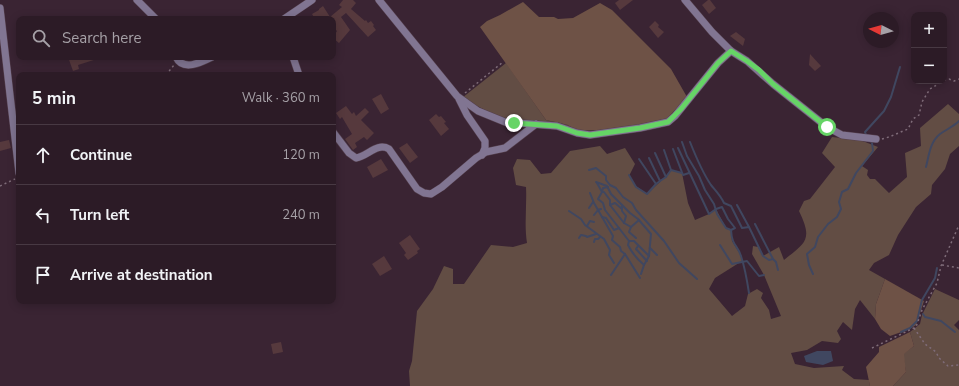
<!DOCTYPE html>
<meta charset="utf-8">
<style>
:root{--surface:#2c1b26;--page:#382832;--text:#f1f3f6;--muted:#a6a1a7;--line:#483943}
body{margin:0;font-family:"Nunito Sans",sans-serif;background:var(--page);color:var(--text)}
.controls{position:absolute;right:12px;top:12px;display:grid;overflow:hidden;border-radius:8px;box-shadow:0 2px 10px #0003}
.controls button{width:36px;height:36px;display:grid;place-items:center;padding:0;border:0;border-bottom:1px solid var(--line);background:var(--surface);color:var(--text);font:20px sans-serif}
.compass{position:absolute;left:863px;top:12px;width:36px;height:36px;border-radius:50%;background:var(--surface);box-shadow:0 2px 10px #0003;rotate:276deg}
.stop{position:absolute;width:12px;height:12px;margin:-9px;border:3px solid #66d466;border-radius:50%;background:#fff}
.stop.end{background:#66d466;border-color:#fff;box-shadow:0 1px 4px #0008}
.list{margin:0;padding:0;list-style:none}
h2{display:flex;justify-content:space-between;align-items:center;height:52px;margin:0;padding:0 16px;font-size:17px}
h2 small{font-size:13px;font-weight:400;color:var(--muted)}
.list li{display:grid;grid-template-columns:26px 1fr auto;gap:12px;align-items:center;box-sizing:border-box;height:60px;padding:0 16px;border-top:1px solid var(--line)}
.list b{display:block;font-size:15px;white-space:nowrap}
.list em{font-size:13px;font-style:normal;color:var(--muted)}
.icon{flex:none;width:22px;height:22px;fill:none;stroke:currentColor;stroke-width:2;stroke-linecap:round;stroke-linejoin:round}
.map{position:relative;flex:none;width:959px;height:386px;overflow:hidden}
.search{position:absolute;background:var(--surface);box-shadow:0 2px 10px #0003;left:16px;top:16px;width:320px;height:44px;display:flex;align-items:center;gap:10px;box-sizing:border-box;padding:0 14px;border-radius:8px;color:var(--muted);font-size:15px}
.panel{position:absolute;background:var(--surface);box-shadow:0 2px 10px #0003;left:16px;top:72px;width:320px;height:232px;border-radius:8px}
.map>svg:first-child{display:block}
.green{fill:#624d44}
.forest{fill:#6e5246}
.water{fill:#404760}
.lines{fill:none;stroke-linecap:round;stroke-linejoin:round}
.stream{stroke:#404760;stroke-width:2}
.building{fill:#56393d}
.street-casing{stroke:#55404e;stroke-width:8}
.path{stroke:#7f6c79;stroke-width:1.5;stroke-dasharray:2 3;stroke-linecap:butt}
.street{stroke:#817592;stroke-width:7}
.route{stroke:#66d466;stroke-width:5}
</style>
<div class="map">
<svg width="959" height="386" viewBox="0 0 959 386">
<rect width="100%" height="100%" fill="#3a2433"/>
<g class="green">
<path d="M506,63L546,120L568,125L576,131L508,121L500,118L462,98Z"/>
<path d="M948,104L959,114V146L950,154L945,169L932,185L931,194L916,207L898,235L889,255L874,263L869,270L885,279L876,304L875,319L860,300L855,309L852,330L843,322L837,331L841,339L838,343L822,341L807,350L791,353L795,364L814,368L844,366L842,370L854,379L869,380L870,386H410L409,371L412,361L417,311L433,289L444,266L453,269V284H464L491,245L513,247L527,243C524,224 527,206 526,187L516,185L513,168L517,159L530,160L541,174L551,173L570,151L600,146L607,154L625,148L635,164L629,176L636,186L647,194C655,186 664,179 671,170L682,173L688,203L695,220L709,214L716,209L726,228L731,230L732,241L740,254L742,261L715,278L709,289L732,316L745,306L748,294L757,289L763,293L761,298L769,310L771,319L781,316L764,275L752,254L753,246L758,247L763,256L779,247L784,260C806,242 813,240 799,211L804,201L810,199L835,167L822,153L832,137L860,140L878,147L862,166L868,170L867,175L870,179H875L889,193L907,177L905,153L921,146L920,128Z"/>
<path d="M935,289L959,300V320L954,325L959,330V386H893L906,372L903,354L914,346L910,332L920,324L922,315Z"/>
</g>
<g class="forest">
<path d="M523,2L539,17H554L558,19L573,18L600,3L612,10L671,69L687,97L666,120L649,124L600,130L576,131L568,125L546,120L480,27L487,21L500,15Z"/>
<path d="M885,279L924,301L916,325L910,329L890,336L881,329L875,319L876,304Z"/>
<path d="M910,332L914,346L904,354L906,372L893,386H870L866,367L879,352V347Z"/>
</g>
<path class="water" d="M817,351H831L833,361L823,365L806,362L804,356Z"/>
<g class="lines">
<g class="stream">
<path d="M866,135L865,132L884,111L891,97L900,67"/>
<path d="M682,142L687,156L699,176L705,190L714,204L717,214L726,228L731,230C732,246 737,244 741,256C745,268 747,280 749,293"/>
<path d="M690,142C696,157 702,172 711,185C716,191 721,196 724,203L731,206L742,228L749,227L763,256L769,260L773,259L776,262L778,270"/>
<path d="M678,148L709,214L716,209L722,207L728,219L735,228L731,230"/>
<path d="M673,149L683,175L689,173"/>
<path d="M664,150L671,170L682,173"/>
<path d="M655,153L666,177L671,170"/>
<path d="M649,158L660,181L666,177"/>
<path d="M639,159L656,184L660,181"/>
<path d="M926,167C929,155 930,142 940,134C947,129 953,127 959,121"/>
<path d="M589,170L596,168L606,176V180L610,185L616,188L623,197L632,203L636,210L664,241L679,263L697,279"/>
<path d="M629,175L636,187L647,194L656,184"/>
<path d="M596,182L607,186L611,194L630,213L638,219L651,234L649,256L644,265L641,274"/>
<path d="M597,183L602,192L598,199L603,203L605,210L629,241H634L649,256"/>
<path d="M608,187L603,188L602,192H604L610,200V205L624,223L631,227L629,232L636,238"/>
<path d="M590,193L594,203L613,236L612,240L620,247L621,251L625,254L640,278"/>
<path d="M610,205L615,203L622,209"/>
<path d="M622,205V211L626,216L624,223"/>
<path d="M737,205L749,227"/>
<path d="M589,208L593,202"/>
<path d="M569,211L581,219L585,225L604,239L610,250L609,255L614,263"/>
<path d="M594,215L598,210L601,209"/>
<path d="M602,217L606,218L614,230L619,228"/>
<path d="M755,224L773,259"/>
<path d="M587,226L590,221L594,222"/>
<path d="M631,227L639,220"/>
<path d="M579,238L581,235L586,236L587,237L596,234"/>
<path d="M629,241L628,245C632,253 637,259 644,265"/>
<path d="M594,242L595,239H598L600,237"/>
<path d="M720,245L732,264L747,261L759,276L764,275"/>
<path d="M638,246L636,249L647,261"/>
<path d="M650,248L657,255"/>
<path d="M813,274L809,265L807,254L815,247L818,237L828,224L837,217L841,209L839,202L842,192L848,189L856,173L873,151L872,143L870,140"/>
<path d="M611,275L625,254"/>
<path d="M923,314L925,317L941,321L955,332"/>
<path d="M901,332L910,328L917,321L922,300L935,278L937,268"/>
</g>
</g>
<g class="building">
<path d="M343,0H353L356,3L351,9L365,21L366,20L368,23L371,21L374,25L373,26L376,30L368,37L346,13L341,17L350,30L339,43L333,38L337,31L333,27V19H315L312,14L319,10V9L323,6L330,17L342,7L339,5Z"/>
<path d="M619,0H633L620,10L615,3Z"/>
<path d="M708,0H710L716,8L709,14L702,5Z"/>
<path d="M655,21L659,25L658,27L664,32L658,38L649,27Z"/>
<path d="M736,32L745,39L743,46L730,36Z"/>
<path d="M810,54L821,66L815,71L809,65Z"/>
<path d="M68,57H100V58L78,65L79,69L73,71Z"/>
<path d="M381,94L389,109L381,114L372,99Z"/>
<path d="M346,106L352,114L354,112L356,116L365,108L369,112L361,120L374,133L367,140L364,137L355,143L357,147L353,150L345,139L352,134L342,117L340,119L336,113Z"/>
<path d="M436,114L439,117L441,116L446,122L444,123L449,129L441,136L429,120Z"/>
<path d="M9,140L11,148L0,151V142Z"/>
<path d="M407,143L418,157L410,163L399,148Z"/>
<path d="M381,159L388,170L373,178L367,167Z"/>
<path d="M410,235L420,249L417,251L418,253L408,260L404,255L406,253L399,243Z"/>
<path d="M384,256L392,269L380,276L372,264Z"/>
<path d="M281,342L283,352L273,354L271,344Z"/>
</g>
<g class="lines">
<defs>
<g id="street">
<path d="M137,0L156,19"/>
<path d="M379,0L457,96L478,111L505,122L557,126L577,133L590,135L640,128L668,122L675,116L718,63L731,51"/>
<path d="M685,0L712,32L731,51L747,61L773,84L827,127L842,135L876,139"/>
<path d="M0,8L19,173"/>
<path d="M284,19L312,0"/>
<path d="M176,57C183,72 202,62 212,57"/>
<path d="M293,57L299,75"/>
<path d="M459,99L467,115L485,141V148L482,155"/>
<path d="M333,132L349,153L356,158C368,156 377,142 389,149L417,189L424,193L431,194L442,187L476,158L486,152L505,148L536,124"/>
</g>
</defs>
<use href="#street" class="street-casing"/>
<g class="path">
<path d="M166,75L174,65"/>
<path d="M944,80L949,79L954,81L959,79"/>
<path d="M465,93L503,62"/>
<path d="M882,139L889,137L908,129L913,119L919,115L922,102L930,89L943,81"/>
<path d="M0,186L15,179"/>
<path d="M942,265L959,268"/>
<path d="M914,328L925,344L936,352L939,358L948,366L959,365"/>
<path d="M872,348L916,327L922,310L937,283L941,266L959,225"/>
</g>
<use href="#street" class="street"/>
</g>
<g class="lines">
<path class="route" d="M514,123L557,126L577,133L590,135L640,128L668,122L681,109L718,63L731,51L747,61L759,70L773,84L827,127"/>
</g>
</svg>
<div class="controls">
<button>+</button>
<button>−</button>
</div>
<svg class="compass" viewBox="-18 -18 36 36"><path d="M0-13l5 13h-10z" fill="#e53935"/><path d="M0 13l5-13h-10z" fill="#a6a1a7"/></svg>
<div class="stop" style="left:827px;top:127px"></div>
<div class="stop end" style="left:514px;top:123px"></div>
<div class="search"><svg class="icon" aria-label="search" viewBox="0 0 24 24"><circle cx="10" cy="10" r="6"/><path d="M15 15l6 6"/></svg>Search here</div>
<section class="panel">
<h2>5 min<small>Walk · 360 m</small></h2>
<ul class="list">
<li><svg class="icon" aria-label="ahead" viewBox="0 0 24 24"><path d="M12 20V5M6 11l6-6 6 6"/></svg><div><b>Continue</b></div><em>120 m</em></li>
<li><svg class="icon" aria-label="left" viewBox="0 0 24 24"><path d="M17 20v-9H6M10 6l-5 5 5 5"/></svg><div><b>Turn left</b></div><em>240 m</em></li>
<li><svg class="icon" aria-label="arrive" viewBox="0 0 24 24"><path d="M6 21V4h12l-3 4 3 4H6"/></svg><div><b>Arrive at destination</b></div></li>
</ul>
</section>
</div>
